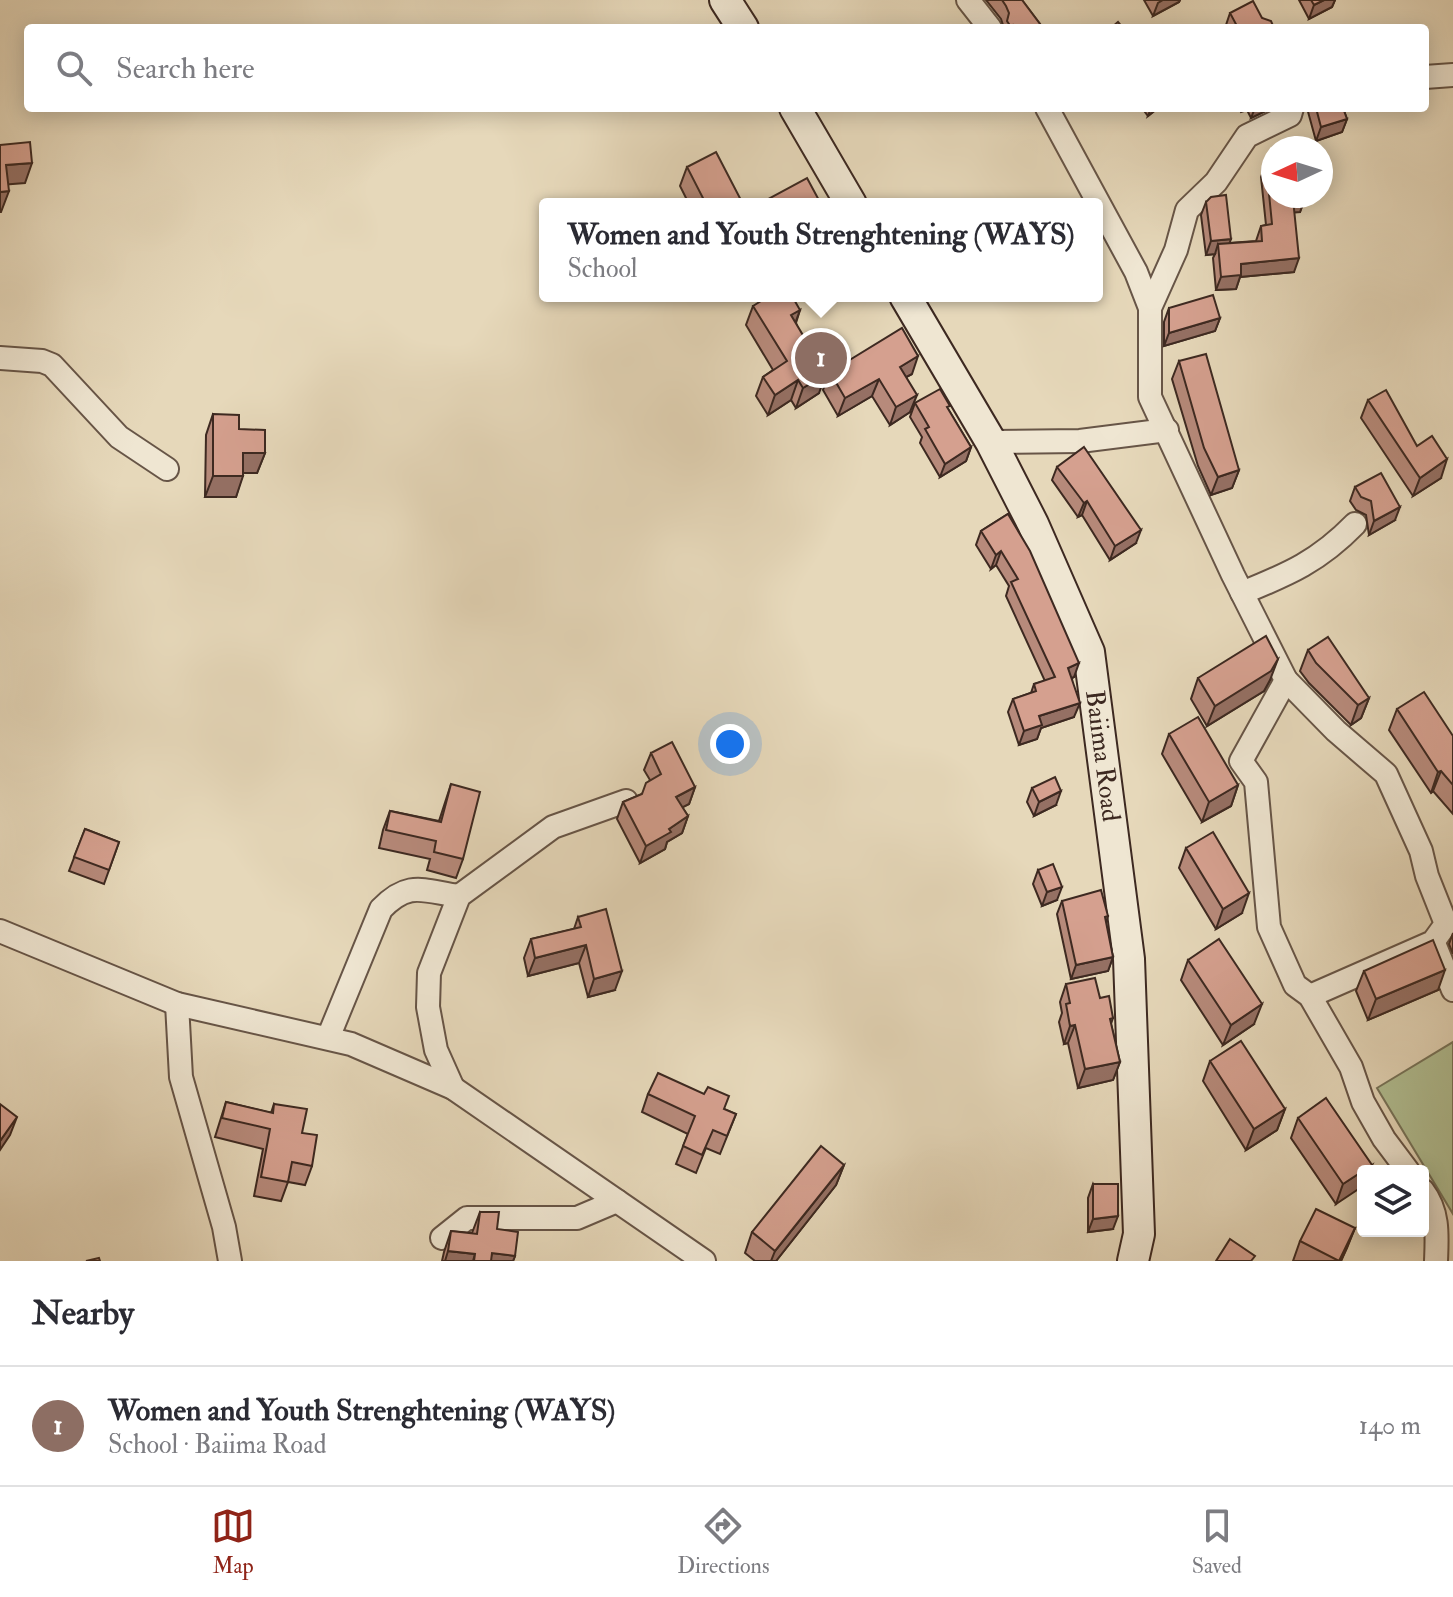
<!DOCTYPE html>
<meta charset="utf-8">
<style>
:root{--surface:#fff;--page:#f7f7f7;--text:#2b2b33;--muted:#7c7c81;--line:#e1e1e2;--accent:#8f2418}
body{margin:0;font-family:"IM FELL Double Pica",serif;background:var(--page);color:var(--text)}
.controls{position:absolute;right:24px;bottom:24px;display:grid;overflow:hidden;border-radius:8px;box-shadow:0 4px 20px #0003}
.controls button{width:72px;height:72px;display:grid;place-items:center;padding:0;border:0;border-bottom:2px solid var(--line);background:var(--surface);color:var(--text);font:40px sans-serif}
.compass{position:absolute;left:1261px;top:136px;width:72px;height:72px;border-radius:50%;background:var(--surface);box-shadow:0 4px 20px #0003;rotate:266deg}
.you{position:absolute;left:730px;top:744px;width:28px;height:28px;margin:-20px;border:6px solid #fff;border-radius:50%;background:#1a73e8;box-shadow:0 0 0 12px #1a73e833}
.badge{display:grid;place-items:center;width:52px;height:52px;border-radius:50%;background:var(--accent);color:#fff;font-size:26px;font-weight:700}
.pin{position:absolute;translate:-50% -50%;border:4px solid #fff;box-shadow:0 2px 8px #0006}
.popup{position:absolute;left:539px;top:198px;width:564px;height:104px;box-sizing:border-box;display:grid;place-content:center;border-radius:8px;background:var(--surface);filter:drop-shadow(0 2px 6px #0005);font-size:26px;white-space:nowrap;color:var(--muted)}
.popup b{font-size:30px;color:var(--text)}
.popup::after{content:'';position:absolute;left:50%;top:100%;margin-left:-16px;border:16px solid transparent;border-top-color:var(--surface)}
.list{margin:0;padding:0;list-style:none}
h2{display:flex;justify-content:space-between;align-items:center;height:104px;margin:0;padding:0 32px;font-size:34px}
h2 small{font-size:26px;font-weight:400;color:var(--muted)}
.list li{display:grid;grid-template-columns:52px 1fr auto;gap:24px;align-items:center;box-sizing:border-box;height:120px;padding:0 32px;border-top:2px solid var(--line)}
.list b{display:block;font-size:30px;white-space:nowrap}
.list p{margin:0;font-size:26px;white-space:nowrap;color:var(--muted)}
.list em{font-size:26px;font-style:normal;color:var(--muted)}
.icon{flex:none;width:44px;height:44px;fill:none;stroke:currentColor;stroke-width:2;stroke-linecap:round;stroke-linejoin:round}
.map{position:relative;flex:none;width:1453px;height:1261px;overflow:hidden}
.search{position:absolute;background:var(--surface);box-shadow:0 4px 20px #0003;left:24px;right:24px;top:24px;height:88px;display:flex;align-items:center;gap:20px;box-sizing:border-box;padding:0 28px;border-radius:8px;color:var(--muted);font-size:30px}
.sheet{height:224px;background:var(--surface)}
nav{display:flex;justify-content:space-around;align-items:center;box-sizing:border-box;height:112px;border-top:2px solid var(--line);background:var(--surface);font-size:22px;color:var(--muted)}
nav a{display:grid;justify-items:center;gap:4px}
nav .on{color:var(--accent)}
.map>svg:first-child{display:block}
.green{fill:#b1bf93;stroke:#77745a;stroke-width:2}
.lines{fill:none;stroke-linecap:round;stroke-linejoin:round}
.street-casing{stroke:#675547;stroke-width:26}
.secondary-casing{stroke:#3d2921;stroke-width:34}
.street{stroke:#efe6d2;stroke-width:22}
.secondary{stroke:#efe6d2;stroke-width:30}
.wall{fill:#b78a7b;stroke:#3d2921;stroke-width:2}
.shaded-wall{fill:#957064;stroke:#3d2921;stroke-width:2}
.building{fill:#d5a08f;stroke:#3d2921;stroke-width:2}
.labels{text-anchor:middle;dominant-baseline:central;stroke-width:7;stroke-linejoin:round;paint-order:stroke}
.street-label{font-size:26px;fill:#3d2921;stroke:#efe6d2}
</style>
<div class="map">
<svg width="1453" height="1261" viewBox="0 0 1453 1261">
<rect width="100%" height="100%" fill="#e6d8ba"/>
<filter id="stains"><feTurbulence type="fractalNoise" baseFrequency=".0025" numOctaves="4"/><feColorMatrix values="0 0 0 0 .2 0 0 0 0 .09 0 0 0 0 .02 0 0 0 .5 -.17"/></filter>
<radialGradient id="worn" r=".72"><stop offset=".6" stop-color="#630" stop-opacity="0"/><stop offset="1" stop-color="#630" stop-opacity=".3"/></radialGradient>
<path class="green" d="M1453,1042V1214L1377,1088Z"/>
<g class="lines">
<defs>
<g id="street">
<path d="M968,0L990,28"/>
<path d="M1425,77L1453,75"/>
<path d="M1047,108L1136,272L1150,308V397L1233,575L1286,680L1241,761L1256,782L1269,927L1295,985L1310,996L1351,1067L1363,1102L1384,1139L1408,1171"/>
<path d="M1150,308L1176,250L1187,210L1216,182L1247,136L1290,115L1292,108"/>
<path d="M0,358L42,361L52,365L119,437L167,469"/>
<path d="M991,442L1080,441L1167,430"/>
<path d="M1242,593C1289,574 1319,561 1355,524"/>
<path d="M1286,680L1336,731L1386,774L1421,851L1427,876L1446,924L1433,942L1310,996"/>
<path d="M0,931L177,1004L351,1044L453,1088L704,1261"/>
<path d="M1434,943L1453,990"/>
<path d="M177,1004L181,1077L224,1227L230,1261"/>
<path d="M328,1038L381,909C409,880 423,891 459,896"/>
<path d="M453,1088L436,1050L428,1007L429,973L459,896L553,827L626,801"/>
<path d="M1423,1191C1439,1212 1437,1236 1436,1261"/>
<path d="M442,1238L467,1218H577L617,1201"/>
</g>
<g id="secondary">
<path d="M725,0L743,28"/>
<path d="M795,108L851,204"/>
<path id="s1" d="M905,296L991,442L1033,524L1089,652L1129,959L1139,1234L1133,1261"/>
</g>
</defs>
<use href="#street" class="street-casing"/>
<use href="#secondary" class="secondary-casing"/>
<use href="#street" class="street"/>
<use href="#secondary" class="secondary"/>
</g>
<g class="wall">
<path d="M986,0H1022L1043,28H1004L1001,19Z"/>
<path d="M1144,0H1180L1179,2L1153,16Z"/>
<path d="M1299,0H1335L1332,7L1309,19Z"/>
<path d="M1230,13L1262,18L1274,28H1225Z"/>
<path d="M1142,108H1158L1148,116Z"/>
<path d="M1239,108H1272L1251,118L1247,110L1241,112Z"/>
<path d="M1307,108H1343L1347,119L1342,132L1316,141Z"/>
<path d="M1266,163L1305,198L1300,212H1294V272L1240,277L1236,289L1216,290L1213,258L1215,254L1206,255L1201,215L1206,202L1229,243L1256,241L1261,226L1266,225L1261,177Z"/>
<path d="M687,167L743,204H689L680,186Z"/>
<path d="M753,306L800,310L796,323L819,393L796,408L791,400L768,415L756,396L763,377L773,370L746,325Z"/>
<path d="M1169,308L1220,318L1215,331L1164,346V322Z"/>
<path d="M1179,361L1239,470L1232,488L1211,495L1198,466L1172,379Z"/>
<path d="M830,372L912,374L906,377L910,412L890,425L872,396L838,416L823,390Z"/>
<path d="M1368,400L1417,446L1441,478L1413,496L1361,418Z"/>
<path d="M915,403L948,409L971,447L966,461L940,477L920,443L922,437L910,417Z"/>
<path d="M213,414L239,429L265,453L257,473H243L236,497H205L206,435Z"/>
<path d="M1057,467L1136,543L1110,560L1082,515L1078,517L1052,480Z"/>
<path d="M1355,487L1395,520L1369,535L1366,515L1356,510L1350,501Z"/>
<path d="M1008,514L1074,677L1072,678L1074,717L1041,728L1037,739L1019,745L1008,712L1013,699L1031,693L1034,684L1045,681L1006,596L1009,586L996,565L991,569L976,545L981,531Z"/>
<path d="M1308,650L1369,698L1361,718L1351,725L1309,683L1300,671Z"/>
<path d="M1198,678L1270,680L1264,691L1207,726L1191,699Z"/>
<path d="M1397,709L1453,736V814L1433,791L1431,793L1389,730Z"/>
<path d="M1169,734L1238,785L1231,806L1202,822L1162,754Z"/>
<path d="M651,753L695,787L689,804L682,807L688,816L682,833L667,842L665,849L640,863L617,819L623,802L642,794L650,780L644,770Z"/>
<path d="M451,784L463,859L456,878L427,870L430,859L379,848L383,830L390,811L439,821Z"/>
<path d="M1032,788L1056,805L1034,816L1027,802Z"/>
<path d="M85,829L119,842L104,884L69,871Z"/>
<path d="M1186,848L1242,913L1216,929L1179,868Z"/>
<path d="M1038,870L1057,900L1042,906L1033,884Z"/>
<path d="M1062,901L1108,916L1106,923L1113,957L1108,971L1071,979L1057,914Z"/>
<path d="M578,917L615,990L588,997L579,963L528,976L524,958L531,939L574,929Z"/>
<path d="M1453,933V954L1449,944Z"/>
<path d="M1188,960L1254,1024L1223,1045L1181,980Z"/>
<path d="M1364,971L1438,990L1368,1020L1356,991Z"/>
<path d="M1066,984L1100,998L1113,1018L1111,1024L1120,1062L1113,1080L1078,1088L1068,1043L1064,1044L1059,1022L1062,1013L1060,1002Z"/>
<path d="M1210,1061L1285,1109L1277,1130L1246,1150L1203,1081Z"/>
<path d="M648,1094L724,1109L736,1114L720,1154L706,1148L696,1173L676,1164L688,1134L642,1112Z"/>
<path d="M226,1102L271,1113L274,1104L302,1133L312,1166L305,1185L288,1182L281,1201L254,1196L263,1149L215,1137Z"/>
<path d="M1298,1118L1372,1165L1369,1171H1363L1336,1204L1291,1138Z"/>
<path d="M844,1165L836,1185L776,1261H755L745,1253L752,1232Z"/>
<path d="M1093,1184L1113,1229L1088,1232V1198Z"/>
<path d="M480,1212L497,1229L515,1256L513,1261H442L444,1252L451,1231L472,1233Z"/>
<path d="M1355,1228L1341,1261H1293L1300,1241Z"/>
</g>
<g class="shaded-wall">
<path d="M1163,0H1180L1179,2L1153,16L1158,3Z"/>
<path d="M1324,0H1335L1332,7L1309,19L1314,5Z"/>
<path d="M1151,108H1158L1148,116Z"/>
<path d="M1255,108H1272L1251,118Z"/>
<path d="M1347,119L1342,132L1316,141L1321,127Z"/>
<path d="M32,163L25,183L0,185L6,165Z"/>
<path d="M9,191L1,212H0V192Z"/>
<path d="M1305,198L1300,212L1288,213L1293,199Z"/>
<path d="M1231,239L1226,253L1218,244L1215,254L1206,255L1211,241Z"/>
<path d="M1299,258L1294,272L1240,277L1236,289L1216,290L1221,277L1241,264Z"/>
<path d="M800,310L793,329L791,315Z"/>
<path d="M1220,318L1215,331L1164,346L1169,333Z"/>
<path d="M918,356L912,374L893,384L900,367Z"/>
<path d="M826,374L819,393L796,408L803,388Z"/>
<path d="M879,379L872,396L838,416L845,398Z"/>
<path d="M798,380L791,400L768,415L775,395Z"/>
<path d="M917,395L910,412L890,425L896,407Z"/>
<path d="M971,447L966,461L940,477L945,464Z"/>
<path d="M243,453H265L257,473H236Z"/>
<path d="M1447,459L1441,478L1413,496L1420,478Z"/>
<path d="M1239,470L1232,488L1211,495L1218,477Z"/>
<path d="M213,476H243L236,497H205Z"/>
<path d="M1087,501L1082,515L1078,517L1084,503Z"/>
<path d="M1400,507L1395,520L1369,535L1374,521Z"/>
<path d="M1141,530L1136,543L1110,560L1115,546Z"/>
<path d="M1001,551L996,565L991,569L996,555Z"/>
<path d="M1278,659L1270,680L1264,691L1207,726L1215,706Z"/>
<path d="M1079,663L1074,677L1063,682L1068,668Z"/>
<path d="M1369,698L1361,718L1351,725L1358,705Z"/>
<path d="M1080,703L1074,717L1041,728L1037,739L1019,745L1024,731L1039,716Z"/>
<path d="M1441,771L1433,791L1431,793L1438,772Z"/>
<path d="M1238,785L1231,806L1202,822L1209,802Z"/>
<path d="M695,787L689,804L670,814L676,797Z"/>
<path d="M1061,791L1056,805L1034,816L1039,802Z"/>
<path d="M688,816L682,833L667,842L665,849L640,863L646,846L669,829Z"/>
<path d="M1062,887L1057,900L1042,906L1047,892Z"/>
<path d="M1249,893L1242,913L1216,929L1223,909Z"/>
<path d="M586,945L579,963L528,976L535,958Z"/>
<path d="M1113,957L1108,971L1071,979L1076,965Z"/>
<path d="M1445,970L1438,990L1368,1020L1376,999Z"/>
<path d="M622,971L615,990L588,997L594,979Z"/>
<path d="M1262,1004L1254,1024L1223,1045L1231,1025Z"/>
<path d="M1075,1025L1068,1043L1064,1044L1070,1026Z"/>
<path d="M1120,1062L1113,1080L1078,1088L1085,1069Z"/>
<path d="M1285,1109L1277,1130L1246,1150L1254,1129Z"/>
<path d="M17,1117L10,1135L0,1150V1141Z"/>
<path d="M844,1165L836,1185L776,1261H771L775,1251Z"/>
<path d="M1372,1165L1369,1171H1363V1186L1336,1204L1343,1184Z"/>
<path d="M1118,1216L1113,1229L1088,1232L1093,1219Z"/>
<path d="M1355,1228L1347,1248L1341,1261H1339Z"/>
<path d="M448,1251L475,1254L473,1261H445Z"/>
<path d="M492,1253L515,1256L513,1261H490Z"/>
</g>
<g class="building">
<path d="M1002,0H1022L1043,28H1015L1013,25L1011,27L1007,21L1009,13L1006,6Z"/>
<path d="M1311,0H1324L1314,5Z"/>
<path d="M1253,1L1262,18L1271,21L1274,28H1238L1230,13Z"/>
<path d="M1118,22L1123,28H1111Z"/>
<path d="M1316,108H1343L1347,119L1321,127Z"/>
<path d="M30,142L32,163L6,165L9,191L0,192V145Z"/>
<path d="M716,152L743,204H706L687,167Z"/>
<path d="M1273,162V196H1305V198L1293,199L1299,258L1241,264V275L1221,277L1218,244L1262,241L1261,226L1272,224L1266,163Z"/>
<path d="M807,178L821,204H759Z"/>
<path d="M1226,195L1231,239L1211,241L1206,202L1211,197Z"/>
<path d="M1213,295L1220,318L1169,333V308Z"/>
<path d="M769,296H792L800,310L791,315L826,374L803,388L798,380L775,395L763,377L787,361L753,306Z"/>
<path d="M902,328L918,356L900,367L917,395L896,407L879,379L845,398L830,372Z"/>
<path d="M1206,354L1239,470L1218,477L1204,448L1179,361Z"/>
<path d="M940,389L950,406L947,407L971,447L945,464L925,429L929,427L915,403Z"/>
<path d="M1386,390L1417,446L1432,436L1447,459L1420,478L1368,400Z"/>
<path d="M213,414L239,415V429L265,430V453H243V476H213Z"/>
<path d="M1084,447L1141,530L1115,546L1087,501L1084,503L1057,467Z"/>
<path d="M1381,473L1400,507L1374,521L1371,501L1361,497L1355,487Z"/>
<path d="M1008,514L1030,551L1079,663L1068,668L1080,703L1039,716L1042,725L1024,731L1013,699L1036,691L1034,684L1055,677L1011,582L1018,579L1001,551L996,555L981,531Z"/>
<path d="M1266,636L1278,659L1271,671L1215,706L1198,678Z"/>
<path d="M1328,637L1369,698L1358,705L1316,663L1308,650Z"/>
<path d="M1424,692L1453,736V785L1441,771L1438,772L1397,709Z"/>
<path d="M1198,717L1238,785L1209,802L1169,734Z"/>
<path d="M672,742L695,787L676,797L688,816L669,829L671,832L646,846L623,802L642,794L646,783L661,774L651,753Z"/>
<path d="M1055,777L1061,791L1039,802L1032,788Z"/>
<path d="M451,784L480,792L463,859L434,852L436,841L386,830L390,811L441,822Z"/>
<path d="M85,829L119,842L109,870L74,857Z"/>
<path d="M1213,832L1249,893L1223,909L1186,848Z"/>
<path d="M1053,864L1062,887L1047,892L1038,870Z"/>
<path d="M1101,890L1108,916L1105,917L1113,957L1076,965L1062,901Z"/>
<path d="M606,909L622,971L594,979L586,945L535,958L531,939L581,927L578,917Z"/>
<path d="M1219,939L1262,1004L1231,1025L1188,960Z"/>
<path d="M1433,940L1445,970L1376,999L1364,971Z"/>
<path d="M1095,978L1100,998L1109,996L1113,1018L1110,1019L1120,1062L1085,1069L1075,1025L1070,1026L1066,1004L1070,1003L1066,984Z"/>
<path d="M1241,1041L1285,1109L1254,1129L1210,1061Z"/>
<path d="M658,1073L704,1094L708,1087L729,1096L724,1109L736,1114L727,1136L713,1130L702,1155L683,1146L695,1116L648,1094Z"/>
<path d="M1326,1098L1372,1165L1343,1184L1298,1118Z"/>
<path d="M226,1102L273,1113L274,1104L307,1109L302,1133L317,1135L312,1166L292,1162L288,1182L261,1177L270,1129L222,1118Z"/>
<path d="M0,1104L17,1117L0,1141Z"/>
<path d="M821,1146L844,1165L775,1251L752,1232Z"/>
<path d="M1093,1184H1118V1216L1093,1219Z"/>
<path d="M1316,1209L1355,1228L1339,1261L1300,1241Z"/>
<path d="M480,1212H499L497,1229L518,1232L515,1256L492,1253L491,1261H474L475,1254L448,1251L451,1231L477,1234Z"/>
<path d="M1230,1239L1255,1256L1251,1261H1216Z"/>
<path d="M99,1258L100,1261H86Z"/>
</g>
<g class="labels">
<g class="street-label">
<text stroke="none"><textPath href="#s1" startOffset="506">Baiima Road</textPath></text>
</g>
</g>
<rect width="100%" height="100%" filter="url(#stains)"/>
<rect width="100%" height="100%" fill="url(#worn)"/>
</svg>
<div class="controls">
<button><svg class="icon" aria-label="layers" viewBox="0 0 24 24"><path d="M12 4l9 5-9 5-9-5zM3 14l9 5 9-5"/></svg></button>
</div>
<svg class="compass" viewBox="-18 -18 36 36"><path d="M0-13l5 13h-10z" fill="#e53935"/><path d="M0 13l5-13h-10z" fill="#7c7c81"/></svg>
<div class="you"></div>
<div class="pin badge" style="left:821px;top:358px;background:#8d6e63">1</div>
<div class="popup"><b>Women and Youth Strenghtening (WAYS)</b>School</div>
<div class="search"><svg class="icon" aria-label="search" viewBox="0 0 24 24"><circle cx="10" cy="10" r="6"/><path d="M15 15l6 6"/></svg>Search here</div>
</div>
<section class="sheet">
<h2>Nearby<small></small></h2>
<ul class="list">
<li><span class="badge" style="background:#8d6e63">1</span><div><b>Women and Youth Strenghtening (WAYS)</b><p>School · Baiima Road</p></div><em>140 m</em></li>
</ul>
</section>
<nav>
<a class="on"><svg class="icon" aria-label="map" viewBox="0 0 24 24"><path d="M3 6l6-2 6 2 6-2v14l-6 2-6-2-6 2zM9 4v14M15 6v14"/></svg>Map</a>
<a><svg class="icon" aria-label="directions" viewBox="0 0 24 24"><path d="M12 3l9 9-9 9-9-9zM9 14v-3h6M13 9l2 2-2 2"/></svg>Directions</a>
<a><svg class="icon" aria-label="saved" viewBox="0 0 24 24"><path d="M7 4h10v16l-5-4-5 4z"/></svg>Saved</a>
</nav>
